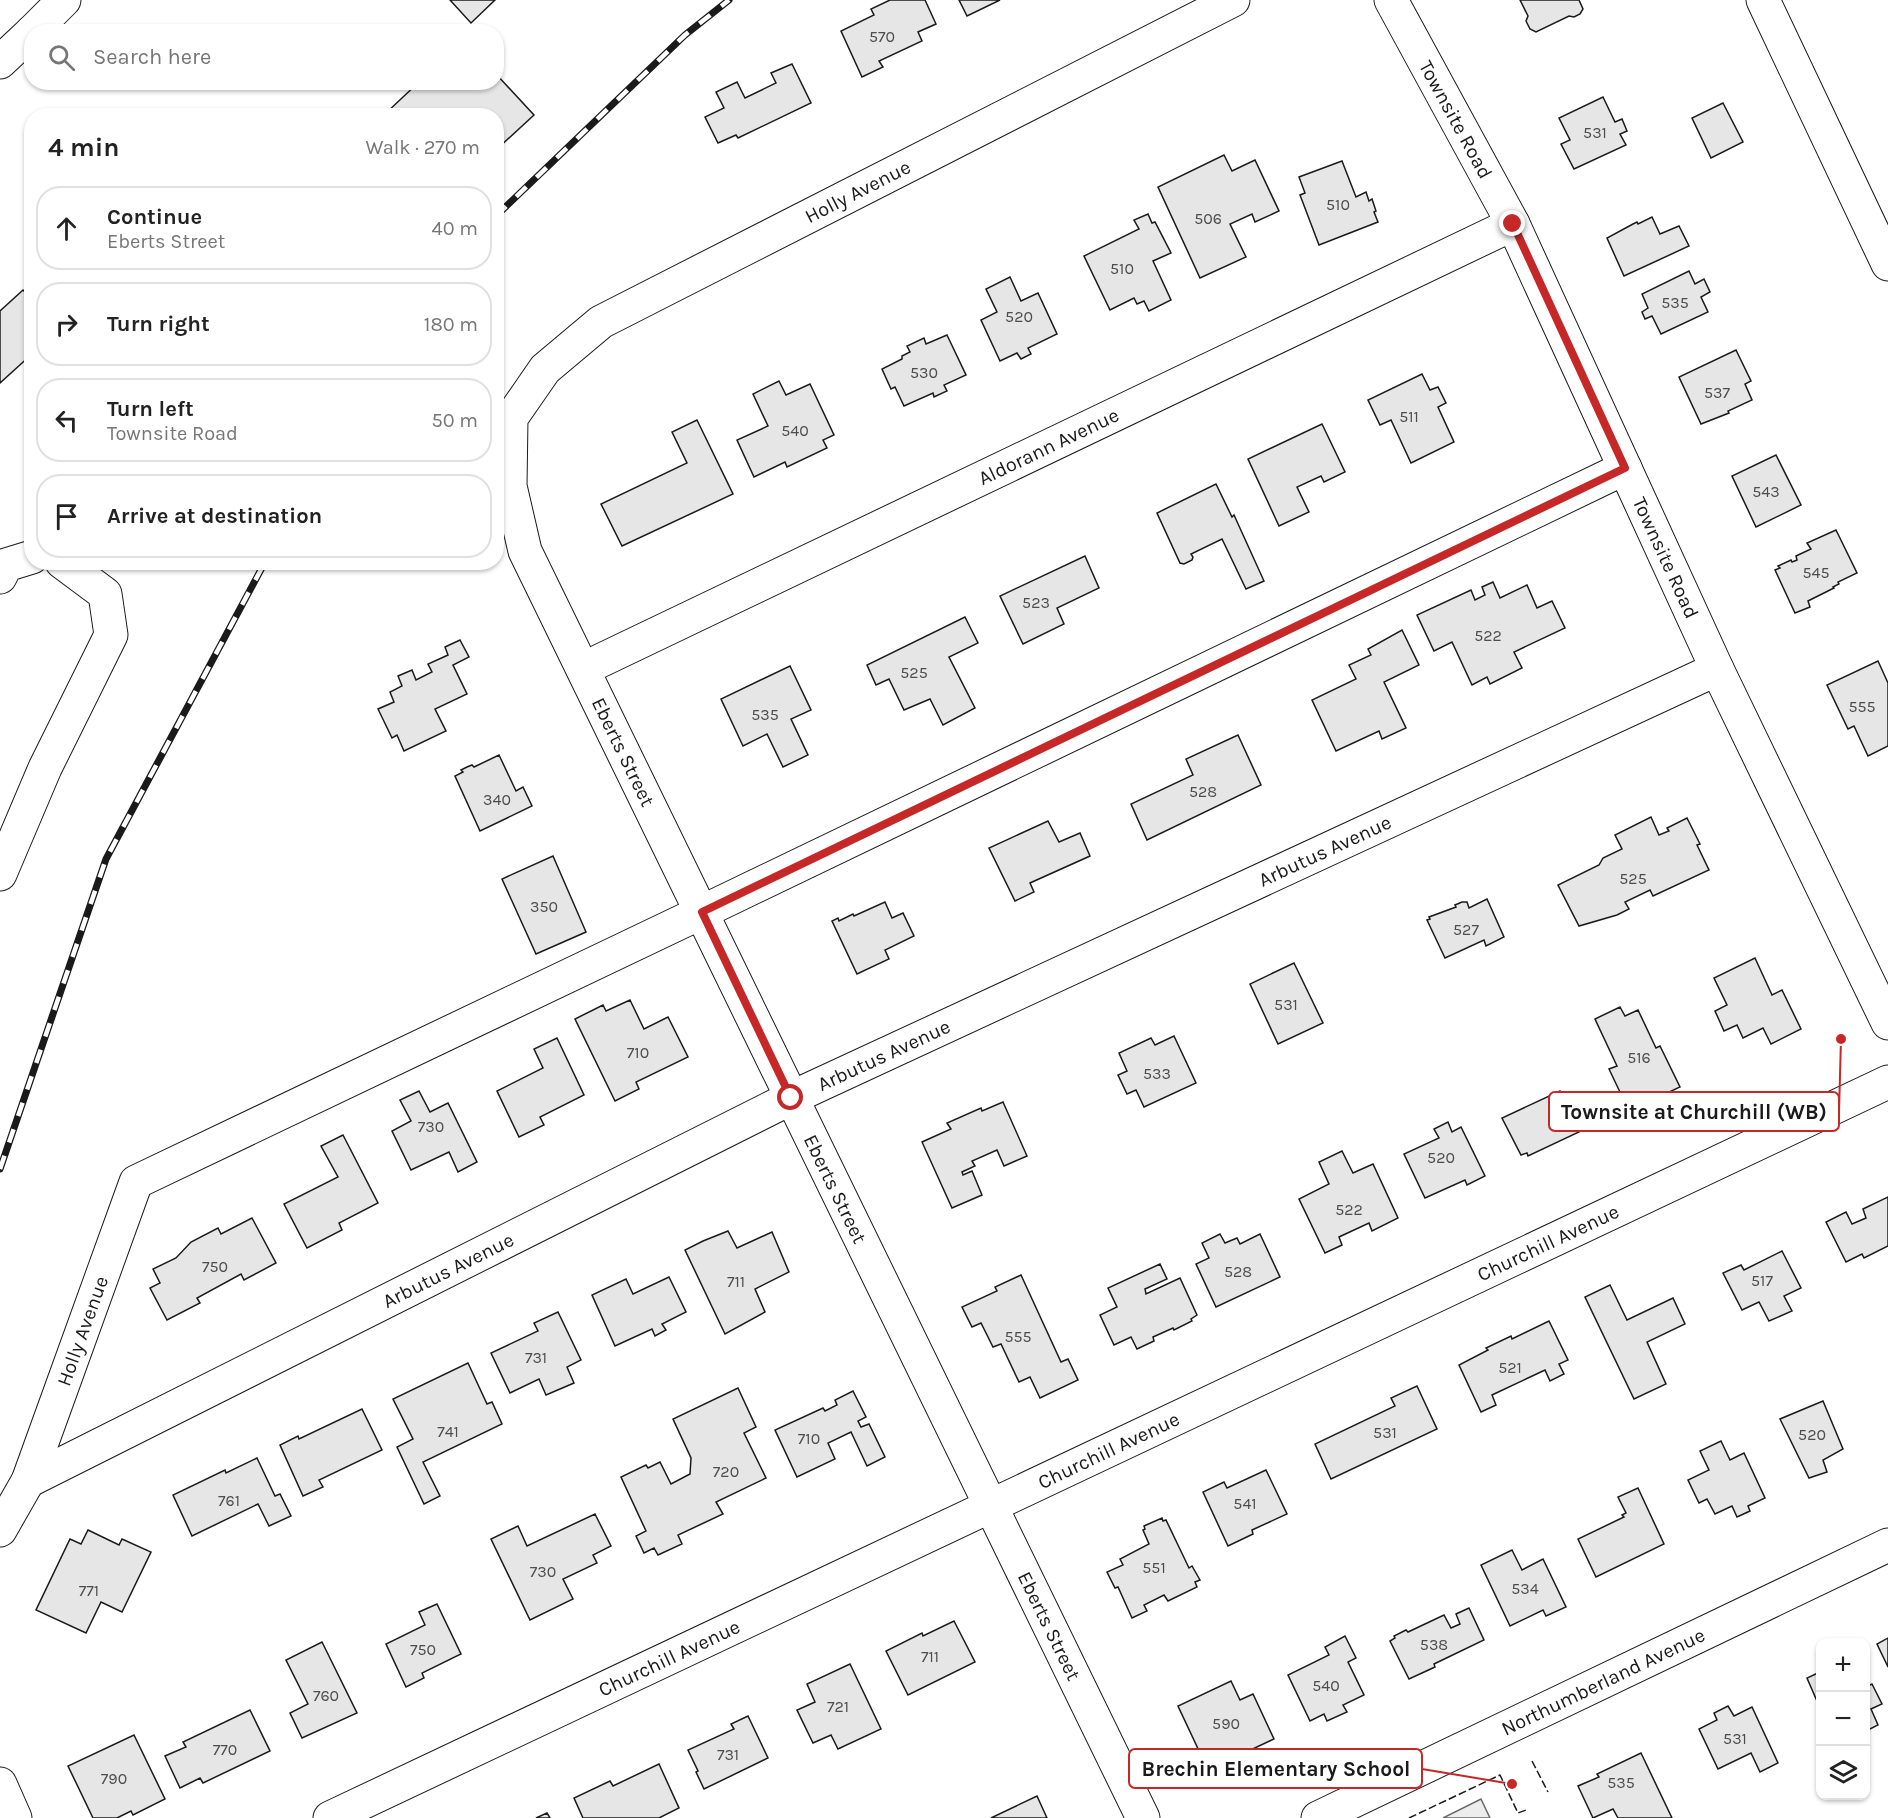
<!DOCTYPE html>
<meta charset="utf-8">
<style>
:root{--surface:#fff;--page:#f6f6f6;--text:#222;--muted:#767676;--line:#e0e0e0}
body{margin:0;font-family:Karla,sans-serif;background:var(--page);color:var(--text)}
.controls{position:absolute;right:18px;bottom:18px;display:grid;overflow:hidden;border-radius:12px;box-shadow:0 2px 4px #0004}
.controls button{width:54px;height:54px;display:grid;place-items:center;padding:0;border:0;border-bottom:2px solid var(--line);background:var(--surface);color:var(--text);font:30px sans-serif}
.stop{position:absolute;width:18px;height:18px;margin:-14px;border:4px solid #c62828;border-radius:50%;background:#fff}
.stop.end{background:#c62828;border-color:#fff;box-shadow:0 2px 6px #0008}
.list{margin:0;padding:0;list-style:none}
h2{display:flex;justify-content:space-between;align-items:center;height:78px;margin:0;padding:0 24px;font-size:26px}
h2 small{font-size:20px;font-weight:400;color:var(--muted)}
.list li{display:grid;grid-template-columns:39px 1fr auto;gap:18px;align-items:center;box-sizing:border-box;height:84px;margin:0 12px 12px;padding:0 12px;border:2px solid var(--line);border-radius:24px}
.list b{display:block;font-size:22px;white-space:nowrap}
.list p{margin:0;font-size:20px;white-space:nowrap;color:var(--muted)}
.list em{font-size:20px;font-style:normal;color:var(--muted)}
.icon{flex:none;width:33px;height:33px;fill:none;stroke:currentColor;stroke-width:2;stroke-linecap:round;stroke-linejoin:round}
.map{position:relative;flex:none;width:1888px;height:1818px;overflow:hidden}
.search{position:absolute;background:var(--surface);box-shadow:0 2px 4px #0004;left:24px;top:24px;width:480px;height:66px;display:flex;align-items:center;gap:15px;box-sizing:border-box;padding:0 21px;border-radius:24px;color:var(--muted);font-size:22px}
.panel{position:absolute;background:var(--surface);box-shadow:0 2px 4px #0004;left:24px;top:108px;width:480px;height:462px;border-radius:24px}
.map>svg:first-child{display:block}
.built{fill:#ededed;stroke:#6a6a6a;stroke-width:1.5}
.building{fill:#e6e6e6;stroke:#1a1a1a;stroke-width:1.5}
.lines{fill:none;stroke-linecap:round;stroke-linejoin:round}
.minor-casing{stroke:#1a1a1a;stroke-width:35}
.major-casing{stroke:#1a1a1a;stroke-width:35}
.minor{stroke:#fff;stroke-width:33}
.major{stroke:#fff;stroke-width:33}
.rail-casing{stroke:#1a1a1a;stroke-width:7}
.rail{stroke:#fff;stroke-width:4.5;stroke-dasharray:14;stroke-linecap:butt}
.fence{stroke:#1a1a1a;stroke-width:1.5;stroke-dasharray:8 3;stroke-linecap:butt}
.route{stroke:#c62828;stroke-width:8}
.labels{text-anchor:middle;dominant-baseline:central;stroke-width:4.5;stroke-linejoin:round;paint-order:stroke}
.number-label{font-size:16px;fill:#4d4d4d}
.street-label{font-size:20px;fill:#1a1a1a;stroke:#fff}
.leader{fill:none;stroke:#c62828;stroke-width:2}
.callout-dot{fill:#c62828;stroke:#fff;stroke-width:2}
.callout{fill:#fff;stroke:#c62828;stroke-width:2}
.callout-label{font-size:21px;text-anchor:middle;font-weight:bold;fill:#1a1a1a}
</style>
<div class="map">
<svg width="1888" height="1818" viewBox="0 0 1888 1818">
<rect width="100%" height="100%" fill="#fff"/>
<path class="built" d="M1481,1799L1490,1818H1443Z"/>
<g class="building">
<path d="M450,0H495L471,23Z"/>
<path d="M890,0H925L936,24L918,32L922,41L879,61L883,67L862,77L841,31L874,15L871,9Z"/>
<path d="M959,0H1000L967,16Z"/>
<path d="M1520,0H1579L1583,9L1580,14L1574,17L1569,16L1536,32L1530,29L1526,21L1528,16Z"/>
<path d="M792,64L811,103L738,138L736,135L718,143L705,117L724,108L716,92L737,82L745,98L776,83L771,73Z"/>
<path d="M496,74L534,115L496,150V116H388L386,113L419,82H496Z"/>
<path d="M1603,97L1615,122L1622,119L1627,131L1620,134L1626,145L1574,169L1561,144L1570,140L1559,118Z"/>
<path d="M1723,103L1743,142L1711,158L1692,118Z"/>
<path d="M1224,155L1232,171L1255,160L1279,211L1255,222L1252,214L1230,224L1246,257L1200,278L1158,187Z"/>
<path d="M1342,161L1356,197L1366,192L1369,201L1372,199L1376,211L1374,212L1378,222L1319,245L1300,195L1305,193L1299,177Z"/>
<path d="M1148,214L1152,223L1155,222L1171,253L1153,261L1171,300L1149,311L1144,301L1137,304L1134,298L1110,310L1084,256L1139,229L1134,220Z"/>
<path d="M1652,217L1660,234L1679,226L1689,246L1624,276L1607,238L1633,224L1637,222L1638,224Z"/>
<path d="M1689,271L1695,284L1704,279L1710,292L1701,297L1708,312L1661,334L1652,316L1645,319L1642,312L1648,308L1642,294Z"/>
<path d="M1010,277L1021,301L1038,293L1057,334L1028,348L1031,354L1021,359L1017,353L1000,361L981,320L997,312L986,289Z"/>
<path d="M23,290L32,300V354L0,383V311Z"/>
<path d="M947,335L966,375L944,385L947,391L934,397L933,393L904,406L895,387L891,389L882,369L902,359V356L910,352L907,346L924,338L926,344Z"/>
<path d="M1736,350L1751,381L1745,384L1752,400L1728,411L1729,413L1701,424L1679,377Z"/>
<path d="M1422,374L1430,390L1438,387L1446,403L1438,407L1454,442L1411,463L1391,420L1380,425L1368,400Z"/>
<path d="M779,381L786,395L810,384L834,435L823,440L827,448L787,467L785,462L754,477L737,440L768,426L753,394Z"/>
<path d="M697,420L733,494L622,546L601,504L687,463L672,432Z"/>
<path d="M1322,424L1345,472L1324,482L1321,476L1297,487L1309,512L1279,526L1248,459Z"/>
<path d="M1776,455L1801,505L1756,527L1732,476Z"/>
<path d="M1216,484L1232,517L1234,515L1264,581L1246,589L1222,539L1191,554L1193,557L1192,560L1184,564L1180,563L1157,513Z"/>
<path d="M1836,530L1857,573L1838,582L1839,584L1833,587L1834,588L1808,601L1810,607L1795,613L1775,570L1780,568L1778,566L1791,560L1792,562L1797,560L1796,556L1811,549L1807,543Z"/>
<path d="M1085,556L1099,588L1057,608L1064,624L1023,644L1000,596Z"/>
<path d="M1493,582L1500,598L1527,585L1537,608L1552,601L1565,628L1514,652L1522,668L1490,684L1487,677L1472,685L1452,642L1434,651L1417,615L1471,590L1475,600L1485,595L1482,587Z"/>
<path d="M965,617L978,643L949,657L975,708L943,725L930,699L904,710L889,679L876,685L867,665Z"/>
<path d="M1402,630L1419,665L1384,682L1406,728L1382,739L1379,731L1336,751L1312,700L1356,679L1349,665L1371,655L1368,649Z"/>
<path d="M460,640L469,657L453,665L467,694L435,709L446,731L404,751L397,735L392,738L378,709L394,702L390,692L402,686L398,676L412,670L416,680L432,672L428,664L448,655L445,647Z"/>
<path d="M1878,661L1888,683V746L1868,756L1854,726L1848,729L1827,685Z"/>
<path d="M790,666L811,710L791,719L808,755L783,767L767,734L743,746L721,699Z"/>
<path d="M1238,735L1261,785L1147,840L1131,804L1193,775L1186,759Z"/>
<path d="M499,755L516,791L523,787L532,806L480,831L455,776L463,772L461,770L467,767L472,765L474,767Z"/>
<path d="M1651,817L1659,835L1669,831L1667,828L1687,818L1700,844L1697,845L1709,870L1653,896L1650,890L1625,902L1629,909L1617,915L1579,926L1558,885L1599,865L1603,858L1622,849L1615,835Z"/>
<path d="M1048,821L1059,842L1080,833L1090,856L1030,883L1034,892L1015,901L989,848Z"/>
<path d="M553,856L586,932L536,954L502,879Z"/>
<path d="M1487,899L1504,937L1486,946L1484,940L1445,958L1427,920L1430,919L1429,917L1456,907L1455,905L1462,902H1467L1469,908Z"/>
<path d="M885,902L892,918L903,913L914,936L885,950L889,959L857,974L832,921L838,918L839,921L853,914L854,916Z"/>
<path d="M1755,958L1772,995L1782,990L1801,1029L1771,1044L1763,1028L1743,1038L1737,1025L1724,1031L1715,1011L1727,1005L1714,978Z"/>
<path d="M1294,963L1323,1023L1278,1044L1250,984Z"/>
<path d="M630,1000L644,1029L668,1017L688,1057L636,1082L639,1089L615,1101L575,1019L603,1005L606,1011Z"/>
<path d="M1620,1007L1625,1016L1638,1010L1656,1048L1660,1046L1680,1087L1629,1111L1609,1069L1617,1066L1595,1019Z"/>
<path d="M1174,1036L1196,1083L1144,1107L1136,1090L1127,1094L1118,1075L1127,1071L1119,1053L1151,1038L1155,1045Z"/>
<path d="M557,1038L584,1095L540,1117L544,1125L519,1137L497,1091L543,1068L534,1049Z"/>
<path d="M419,1091L430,1112L448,1103L477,1162L458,1172L449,1152L411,1170L392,1131L411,1121L400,1100Z"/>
<path d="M1560,1091L1579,1132L1528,1156L1527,1153L1521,1155L1502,1118Z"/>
<path d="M1003,1102L1027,1156L1004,1166L997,1150L972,1161L975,1166L962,1172L963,1175L972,1171L982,1195L952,1208L922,1142L951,1129L947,1123L981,1108L982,1111Z"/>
<path d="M1448,1122L1452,1132L1461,1127L1485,1176L1467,1185L1465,1180L1425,1198L1404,1154L1439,1138L1434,1129Z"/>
<path d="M343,1135L378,1203L339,1223L342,1230L307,1248L284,1204L338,1177L321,1146Z"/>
<path d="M1342,1151L1353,1173L1373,1164L1398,1218L1372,1231L1369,1223L1339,1237L1342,1245L1325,1253L1299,1199L1329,1184L1319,1162Z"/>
<path d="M1888,1197V1246L1864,1258L1862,1254L1846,1262L1826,1222L1846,1212L1852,1224L1866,1218L1863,1209Z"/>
<path d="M252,1218L276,1263L244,1280L241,1274L197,1298L200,1303L167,1320L150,1288L160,1283L153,1269L176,1258L191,1242L218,1228L221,1234Z"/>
<path d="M728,1231L737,1248L772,1232L789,1272L755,1289L765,1312L725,1334L685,1250L703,1241Z"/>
<path d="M1220,1234L1225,1243L1237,1238L1240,1244L1260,1234L1280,1277L1216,1307L1196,1264L1209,1258L1202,1243Z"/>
<path d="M1782,1251L1801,1288L1784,1296L1792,1311L1769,1321L1759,1302L1742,1310L1723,1273L1741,1265L1744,1270Z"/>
<path d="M1160,1264L1167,1279L1145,1289L1146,1294L1180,1278L1197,1315L1191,1319L1192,1321L1174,1330L1173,1328L1153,1337L1154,1341L1137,1349L1131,1337L1114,1345L1100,1315L1117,1307L1108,1288Z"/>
<path d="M1021,1275L1061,1362L1068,1359L1078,1380L1040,1398L1030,1377L1019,1382L1001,1344L993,1347L981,1323L972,1327L962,1307L997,1291L995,1287Z"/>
<path d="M669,1277L686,1312L662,1324L666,1330L655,1336L652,1329L615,1346L592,1295L626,1279L633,1294Z"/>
<path d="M1610,1285L1627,1320L1673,1298L1685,1324L1647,1342L1666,1384L1634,1399L1585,1297Z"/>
<path d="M558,1312L581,1360L567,1367L574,1383L546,1395L539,1379L510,1393L491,1353L538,1331L534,1323Z"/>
<path d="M1549,1321L1568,1360L1559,1364L1564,1374L1550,1381L1545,1370L1492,1395L1496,1405L1481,1412L1459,1365L1488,1350L1486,1348L1511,1336L1512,1339Z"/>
<path d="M468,1363L487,1404L492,1402L502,1424L423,1462L440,1496L424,1504L397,1447L413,1439L393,1399Z"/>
<path d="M1417,1386L1437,1429L1331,1479L1315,1444L1395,1406L1391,1398Z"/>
<path d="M738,1388L756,1427L744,1433L766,1478L716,1502L723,1514L678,1535L682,1544L658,1555L654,1548L644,1553L636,1536L646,1531L621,1477L646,1465L648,1468L660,1462L671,1484L690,1474L691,1458L673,1419Z"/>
<path d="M853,1391L866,1417L858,1421L861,1427L869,1424L885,1457L867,1466L851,1432L828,1443L835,1459L797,1477L775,1430L823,1408L825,1411L837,1405L835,1400Z"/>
<path d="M1823,1401L1843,1449L1823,1460L1827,1472L1809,1478L1780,1419Z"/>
<path d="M362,1409L382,1450L319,1480L323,1487L303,1496L280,1445L298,1436L299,1439Z"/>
<path d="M1721,1441L1730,1460L1744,1453L1765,1498L1748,1506L1750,1511L1737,1517L1732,1506L1715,1514L1707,1499L1699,1503L1688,1480L1709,1470L1700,1451Z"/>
<path d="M257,1458L275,1496L280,1494L291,1516L269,1526L258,1504L192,1536L173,1495L225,1470L226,1473Z"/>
<path d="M1266,1470L1287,1514L1252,1530L1253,1534L1228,1546L1203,1492L1224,1482L1227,1488Z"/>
<path d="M1638,1488L1664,1544L1596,1577L1578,1539L1624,1517L1622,1515L1626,1513L1618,1497Z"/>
<path d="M595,1514L611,1546L593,1555L597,1563L563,1579L573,1599L530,1620L491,1539L518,1526L527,1546Z"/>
<path d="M1162,1518L1163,1521L1166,1520L1189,1568L1192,1566L1200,1580L1195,1582L1197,1587L1168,1601L1164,1595L1144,1605L1147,1611L1132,1618L1118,1587L1115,1588L1107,1572L1123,1565L1120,1559L1149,1544L1143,1530L1145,1529L1144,1526Z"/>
<path d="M88,1530L119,1545L122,1539L151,1552L122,1612L101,1602L86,1633L36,1610L70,1539L81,1544Z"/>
<path d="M1512,1550L1522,1570L1543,1559L1566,1607L1546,1616L1543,1610L1510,1626L1481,1565Z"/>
<path d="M437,1604L461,1654L422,1673L424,1678L406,1687L386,1644L425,1625L419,1612Z"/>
<path d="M1469,1608L1484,1640L1434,1664L1435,1667L1409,1679L1390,1641L1395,1638L1394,1636L1406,1630L1408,1632L1444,1615L1451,1628L1460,1624L1456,1614Z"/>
<path d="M954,1621L975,1662L908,1695L886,1651L922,1633L923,1636Z"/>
<path d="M1345,1636L1356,1658L1348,1662L1364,1695L1343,1705L1347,1712L1327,1721L1324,1714L1310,1721L1288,1675L1329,1655L1325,1647Z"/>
<path d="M1888,1638V1667L1877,1644Z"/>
<path d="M322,1642L357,1713L302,1738L290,1713L308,1704L286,1660Z"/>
<path d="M850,1664L881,1729L838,1749L831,1735L813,1743L797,1710L815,1702L807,1684Z"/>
<path d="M1820,1672V1708L1807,1678Z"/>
<path d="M1231,1681L1240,1700L1253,1694L1274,1739L1208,1770L1178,1706Z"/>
<path d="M1872,1684L1882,1704L1871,1709L1878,1725L1866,1731V1687Z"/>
<path d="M1728,1706L1734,1716L1752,1707L1778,1763L1760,1772L1751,1753L1718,1769L1699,1729L1717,1720L1714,1713Z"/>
<path d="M250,1710L270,1751L203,1783L200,1778L180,1788L165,1756L186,1747L183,1742Z"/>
<path d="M748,1716L768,1758L704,1789L696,1772L698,1771L688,1750L734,1729L731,1724Z"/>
<path d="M134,1735L165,1799L133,1815L131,1811L117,1818H93L68,1766Z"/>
<path d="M1641,1753L1672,1818H1618L1613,1809L1593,1818L1578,1786L1599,1777L1597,1774Z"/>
<path d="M659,1764L679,1808L659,1818H583L574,1798L610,1781L613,1786Z"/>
<path d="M1037,1796L1047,1818H991Z"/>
<path d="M547,1813L550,1818H536Z"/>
</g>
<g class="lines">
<defs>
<g id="minor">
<path id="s1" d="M1391,0L1513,224L1717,669L1888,1023"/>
<path d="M1763,0L1888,264"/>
<path d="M0,577L6,565L32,557"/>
<path id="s2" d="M583,669L1513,224"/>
<path d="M0,874L45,768L111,635L105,594L62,562"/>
<path id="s3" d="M28,1481L791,1098L1717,669"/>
<path id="s4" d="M0,1530L28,1481L136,1182L702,912L1625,468"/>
<path d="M0,1784L15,1818"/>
<path id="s5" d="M330,1818L1888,1082"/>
<path id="s6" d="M1143,1818L525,551L510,486L511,418L545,369L601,322L1233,0"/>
<path id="s7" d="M1318,1818L1888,1545"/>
</g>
<g id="major">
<path d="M32,32L64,0"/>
<path d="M0,62L32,32"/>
</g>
</defs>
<use href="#minor" class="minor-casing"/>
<use href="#major" class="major-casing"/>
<use href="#minor" class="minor"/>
<use href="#major" class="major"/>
<defs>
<g id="rail">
<path d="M496,216L685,35L729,0"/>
<path d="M0,1169L106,859L265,562"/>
</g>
</defs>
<use href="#rail" class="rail-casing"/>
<use href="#rail" class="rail"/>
<g class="fence">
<path d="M1532,1761L1548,1792"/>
<path d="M1409,1818L1500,1775L1518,1813L1526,1810"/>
</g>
</g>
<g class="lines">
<path class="route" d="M791,1098L702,912L1625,468L1513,224"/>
</g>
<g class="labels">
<g class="number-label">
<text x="882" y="36">570</text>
<text x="1595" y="132">531</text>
<text x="1338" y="204">510</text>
<text x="1208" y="218">506</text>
<text x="1122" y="268">510</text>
<text x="1675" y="302">535</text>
<text x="1019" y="316">520</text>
<text x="924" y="372">530</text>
<text x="1717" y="392">537</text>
<text x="1409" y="416">511</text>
<text x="795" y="430">540</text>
<text x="1766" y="491">543</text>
<text x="1816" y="572">545</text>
<text x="1036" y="602">523</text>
<text x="1488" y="635">522</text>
<text x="914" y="672">525</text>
<text x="1862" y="706">555</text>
<text x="765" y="714">535</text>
<text x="1203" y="791">528</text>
<text x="497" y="799">340</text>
<text x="1633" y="878">525</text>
<text x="544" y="906">350</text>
<text x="1466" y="929">527</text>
<text x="1286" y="1004">531</text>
<text x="638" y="1052">710</text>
<text x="1639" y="1057">516</text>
<text x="1157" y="1073">533</text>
<text x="431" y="1126">730</text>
<text x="1441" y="1157">520</text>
<text x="1349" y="1209">522</text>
<text x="215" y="1266">750</text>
<text x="1238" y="1271">528</text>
<text x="1762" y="1280">517</text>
<text x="736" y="1281">711</text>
<text x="1018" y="1336">555</text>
<text x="536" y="1357">731</text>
<text x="1510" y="1367">521</text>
<text x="448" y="1431">741</text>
<text x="1385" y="1432">531</text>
<text x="1812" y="1434">520</text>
<text x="809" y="1438">710</text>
<text x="726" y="1471">720</text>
<text x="229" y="1500">761</text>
<text x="1245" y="1503">541</text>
<text x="1154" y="1567">551</text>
<text x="543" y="1571">730</text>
<text x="1525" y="1588">534</text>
<text x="89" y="1590">771</text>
<text x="1434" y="1644">538</text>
<text x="423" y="1649">750</text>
<text x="930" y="1656">711</text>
<text x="1326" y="1685">540</text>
<text x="326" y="1695">760</text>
<text x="838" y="1706">721</text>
<text x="1226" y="1723">590</text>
<text x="1735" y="1738">531</text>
<text x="225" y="1749">770</text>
<text x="728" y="1754">731</text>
<text x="114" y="1778">790</text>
<text x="1621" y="1782">535</text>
</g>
<g class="street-label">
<text stroke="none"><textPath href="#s1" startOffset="136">Townsite Road</textPath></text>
<text stroke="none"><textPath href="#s6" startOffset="1965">Holly Avenue</textPath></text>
<text stroke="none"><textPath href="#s2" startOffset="516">Aldorann Avenue</textPath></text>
<text stroke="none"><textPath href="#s1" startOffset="622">Townsite Road</textPath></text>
<text transform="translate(623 752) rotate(64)">Eberts Street</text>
<text stroke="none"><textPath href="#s3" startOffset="1442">Arbutus Avenue</textPath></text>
<text stroke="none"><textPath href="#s3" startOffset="956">Arbutus Avenue</textPath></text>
<text transform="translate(835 1189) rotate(64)">Eberts Street</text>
<text stroke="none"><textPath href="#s5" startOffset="1347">Churchill Avenue</textPath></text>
<text stroke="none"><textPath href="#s3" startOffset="470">Arbutus Avenue</textPath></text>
<text stroke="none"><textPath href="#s4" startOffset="216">Holly Avenue</textPath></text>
<text stroke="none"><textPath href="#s5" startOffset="861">Churchill Avenue</textPath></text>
<text transform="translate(1049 1626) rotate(64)">Eberts Street</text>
<text stroke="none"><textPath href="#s5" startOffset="375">Churchill Avenue</textPath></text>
<text stroke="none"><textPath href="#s7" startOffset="316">Northumberland Avenue</textPath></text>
</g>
</g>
<path class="leader" d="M1841 1039L1839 1112M1512 1784L1422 1769"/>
<g class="callout-dot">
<circle cx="1841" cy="1039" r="6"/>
<circle cx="1512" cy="1784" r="6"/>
</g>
<g class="callout">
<rect x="1549" y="1092" width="290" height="39" rx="6"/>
<rect x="1129" y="1749" width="293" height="39" rx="6"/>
</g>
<g class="callout-label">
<text x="1694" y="1119">Townsite at Churchill (WB)</text>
<text x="1276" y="1776">Brechin Elementary School</text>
</g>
</svg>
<div class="controls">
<button>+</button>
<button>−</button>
<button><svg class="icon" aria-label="layers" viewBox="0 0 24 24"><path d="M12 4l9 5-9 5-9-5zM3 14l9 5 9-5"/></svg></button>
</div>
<div class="stop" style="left:791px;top:1098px"></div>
<div class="stop end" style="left:1513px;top:224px"></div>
<div class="search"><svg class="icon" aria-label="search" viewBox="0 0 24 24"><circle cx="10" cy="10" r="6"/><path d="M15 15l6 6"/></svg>Search here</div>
<section class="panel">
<h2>4 min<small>Walk · 270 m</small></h2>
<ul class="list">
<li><svg class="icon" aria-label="ahead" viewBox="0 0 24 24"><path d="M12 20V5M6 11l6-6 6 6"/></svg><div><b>Continue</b><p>Eberts Street</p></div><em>40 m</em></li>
<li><svg class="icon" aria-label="right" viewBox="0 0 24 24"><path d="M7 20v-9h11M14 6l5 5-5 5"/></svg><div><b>Turn right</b></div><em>180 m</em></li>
<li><svg class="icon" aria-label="left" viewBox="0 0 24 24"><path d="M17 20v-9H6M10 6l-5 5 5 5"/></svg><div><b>Turn left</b><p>Townsite Road</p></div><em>50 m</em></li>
<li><svg class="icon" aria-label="arrive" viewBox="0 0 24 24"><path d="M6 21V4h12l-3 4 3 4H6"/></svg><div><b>Arrive at destination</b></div></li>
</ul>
</section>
</div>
